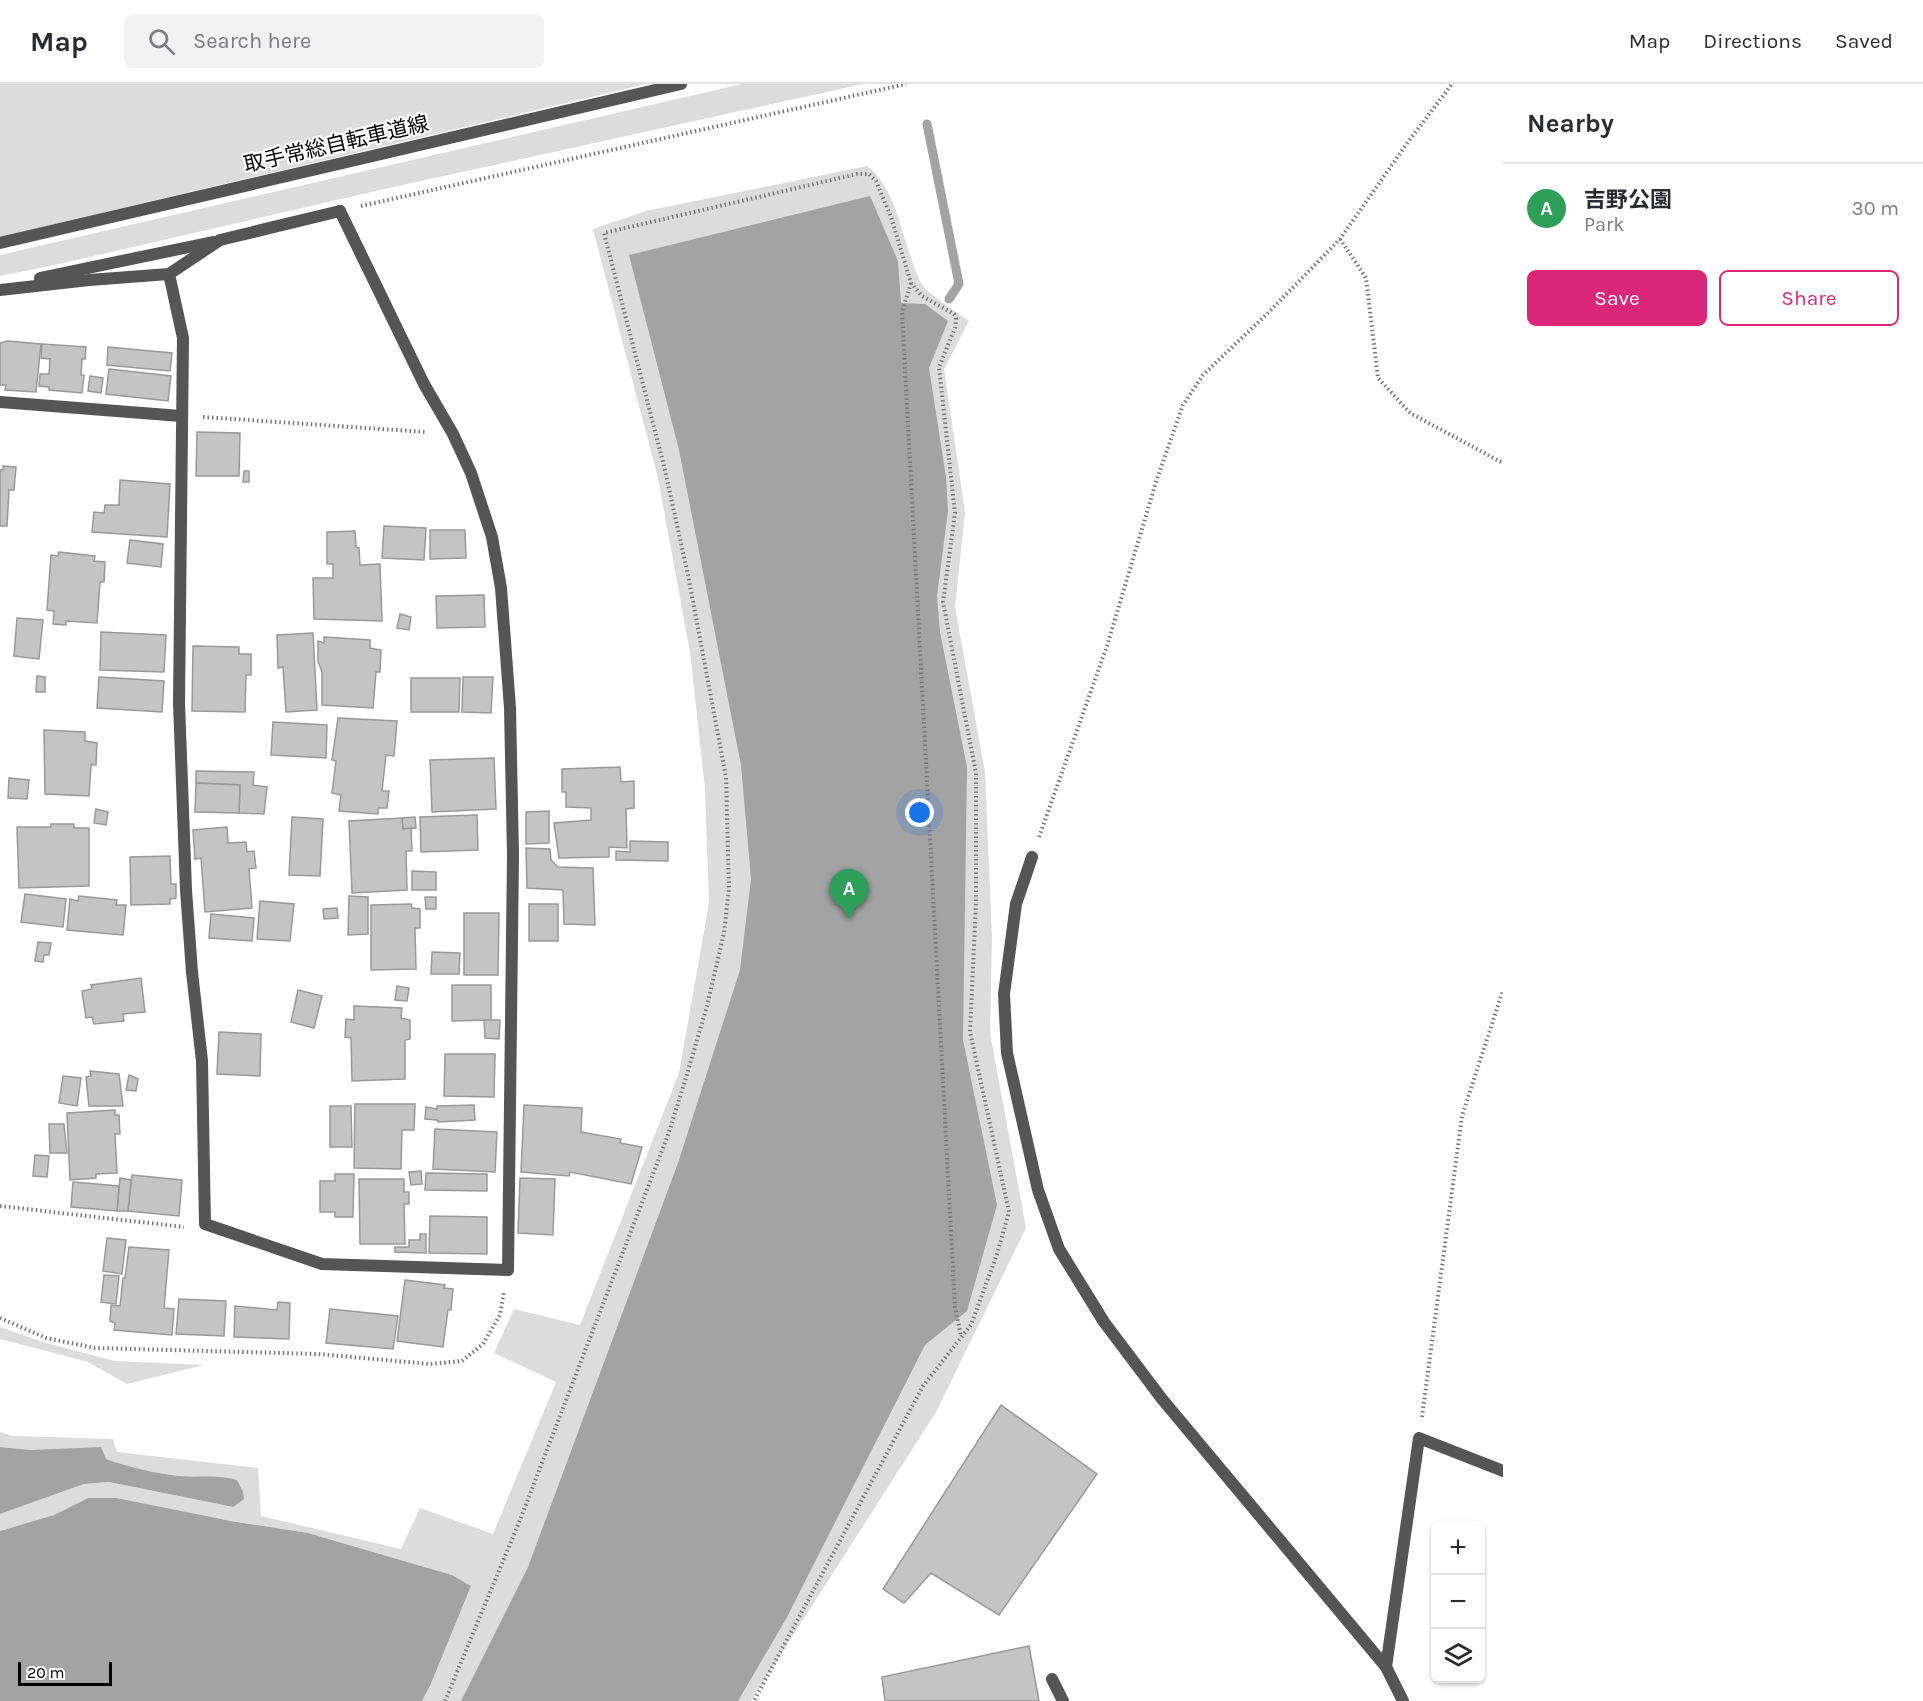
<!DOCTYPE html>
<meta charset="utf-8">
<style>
:root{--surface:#fff;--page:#f2f2f3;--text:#2b2b33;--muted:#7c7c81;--line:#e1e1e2;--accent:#db2777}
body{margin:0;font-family:Karla,"Noto Sans JP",sans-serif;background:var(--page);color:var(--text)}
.controls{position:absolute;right:18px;bottom:18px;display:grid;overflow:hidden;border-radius:9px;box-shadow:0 2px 4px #0004}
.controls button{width:54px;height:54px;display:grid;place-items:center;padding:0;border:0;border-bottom:2px solid var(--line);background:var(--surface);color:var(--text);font:30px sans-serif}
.scale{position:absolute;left:18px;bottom:15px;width:94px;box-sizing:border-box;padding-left:6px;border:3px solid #000;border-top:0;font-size:16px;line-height:21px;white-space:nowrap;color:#000;-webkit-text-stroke:4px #fff;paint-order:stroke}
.you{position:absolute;left:920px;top:729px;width:21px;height:21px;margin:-15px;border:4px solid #fff;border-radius:50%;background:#1a73e8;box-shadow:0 0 0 9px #1a73e833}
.badge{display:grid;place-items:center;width:39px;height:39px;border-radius:50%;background:var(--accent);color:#fff;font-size:20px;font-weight:700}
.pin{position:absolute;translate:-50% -50px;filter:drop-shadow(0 2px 3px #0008)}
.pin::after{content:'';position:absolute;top:32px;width:21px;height:18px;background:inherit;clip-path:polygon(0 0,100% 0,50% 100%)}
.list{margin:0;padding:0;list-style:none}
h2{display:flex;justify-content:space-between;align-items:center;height:78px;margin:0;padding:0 24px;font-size:26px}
h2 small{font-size:20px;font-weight:400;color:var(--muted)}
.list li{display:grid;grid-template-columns:39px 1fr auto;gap:18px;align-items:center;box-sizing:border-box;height:90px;padding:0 24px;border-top:2px solid var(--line)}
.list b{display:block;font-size:22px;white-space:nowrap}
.list p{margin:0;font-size:20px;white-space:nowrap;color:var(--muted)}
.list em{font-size:20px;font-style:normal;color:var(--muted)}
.actions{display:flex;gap:12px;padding:18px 24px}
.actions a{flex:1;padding:14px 0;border:2px solid var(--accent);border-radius:9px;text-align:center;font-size:21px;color:var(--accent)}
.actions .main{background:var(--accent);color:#fff}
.icon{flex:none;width:33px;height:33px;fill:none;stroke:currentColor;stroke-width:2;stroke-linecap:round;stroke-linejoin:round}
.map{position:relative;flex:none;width:1503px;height:1617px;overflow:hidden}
header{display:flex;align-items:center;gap:36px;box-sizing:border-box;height:84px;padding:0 30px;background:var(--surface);border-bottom:2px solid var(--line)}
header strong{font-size:28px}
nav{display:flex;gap:33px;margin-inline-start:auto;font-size:21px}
.search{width:420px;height:54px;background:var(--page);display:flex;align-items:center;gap:15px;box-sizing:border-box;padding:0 21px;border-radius:9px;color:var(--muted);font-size:22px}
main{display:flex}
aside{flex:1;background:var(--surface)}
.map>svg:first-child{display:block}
.green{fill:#dcdcdc}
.water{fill:#a3a3a3}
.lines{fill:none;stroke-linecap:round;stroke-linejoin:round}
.stream{stroke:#a3a3a3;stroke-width:9}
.building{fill:#c4c4c4;stroke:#999;stroke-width:1.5}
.path{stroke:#777;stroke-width:4;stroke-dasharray:1.5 3;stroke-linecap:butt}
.service{stroke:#555;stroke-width:12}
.minor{stroke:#555;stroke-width:12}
.labels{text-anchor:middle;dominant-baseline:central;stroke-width:4.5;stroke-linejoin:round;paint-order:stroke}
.street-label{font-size:21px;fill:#000;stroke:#fff}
</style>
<header>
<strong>Map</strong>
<div class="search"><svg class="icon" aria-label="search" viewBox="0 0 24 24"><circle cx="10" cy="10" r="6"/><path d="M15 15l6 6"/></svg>Search here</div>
<nav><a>Map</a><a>Directions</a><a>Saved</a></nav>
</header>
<main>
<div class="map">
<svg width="1503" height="1617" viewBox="0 0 1503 1617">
<rect width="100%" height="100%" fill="#fff"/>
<g class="green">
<path d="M0,0H646L0,153Z"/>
<path d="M742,0H863L389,104L59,180L0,192V171Z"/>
<path d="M867,82C899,105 903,165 921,199C926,209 958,229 969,237L944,285L965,428L955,523L985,688L992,854L990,949L1026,1144L936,1328L751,1617H422L430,1602L471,1502L452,1491L308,1449L88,1414L54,1431L0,1447V1430L84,1400L109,1398L233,1423L183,1392L147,1388L106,1375L2,1363H0V1348L13,1352L113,1355L117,1368L258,1384L261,1432L401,1465L420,1424L493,1450L556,1298L494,1269L514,1225L580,1241L679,989L709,819L705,705L690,568L658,394L593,145L646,127Z"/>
<path d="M0,1243L46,1259L115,1277L204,1281L127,1300L88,1278L0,1255Z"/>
</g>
<g class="water">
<path d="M870,112L898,177L901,219L925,220L948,237L929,284L946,393L948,427L937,512L940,548L967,683L963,956L997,1121L967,1227L925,1261L786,1535L738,1617H461L528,1483L678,1079L740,886L751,795L741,681L679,366L629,171Z"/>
<path d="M0,1363L31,1366L101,1363L106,1375C133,1384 152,1389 180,1392C199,1394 219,1390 237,1396L243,1408L244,1415L233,1423L109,1398L84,1400L0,1430Z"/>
<path d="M88,1414H116L231,1437L308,1449L452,1491L471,1502L430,1602L422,1617H0V1447L54,1431Z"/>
</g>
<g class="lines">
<path class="stream" d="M927,40L959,200L949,215"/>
</g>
<g class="building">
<path d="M7,257L41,260L36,308L5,306L6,301H0V259Z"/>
<path d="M42,260L86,263L85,275H82L81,291H84L82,309L49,306V303L39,302L40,290H49L50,275L41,274Z"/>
<path d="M108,263L172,269L170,287L107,281Z"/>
<path d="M109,285L171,292L168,317L106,310Z"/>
<path d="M90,292L103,294L101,309L88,307Z"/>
<path d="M197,348L240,349L239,392H196Z"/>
<path d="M3,382L16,383L14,406H9L7,442H0V386H3Z"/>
<path d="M244,387H249V398H243Z"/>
<path d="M120,396L170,400L167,453L92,448L94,428L104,429L105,421H119Z"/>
<path d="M384,442L426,444L424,476L382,474Z"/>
<path d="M430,446H465L466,474L430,475Z"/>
<path d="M355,447L356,463L359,464L360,481L380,480L382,537L314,535L313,494H333V480H327V448Z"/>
<path d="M130,456L163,460L161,483L127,479Z"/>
<path d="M59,468L95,472L94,477L105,478L104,498H100L97,539L66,537V541L53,540L54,527L47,526L51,471L58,472Z"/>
<path d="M484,511L485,543L437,544L436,512Z"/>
<path d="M400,530L411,533L409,546L397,544Z"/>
<path d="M17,534L43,536L39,575L14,572Z"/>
<path d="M101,548L166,551L164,588L100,586Z"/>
<path d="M313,549L317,626L286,628L283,583L278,584L277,551Z"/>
<path d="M324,553L370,556V564L381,566L380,588H376L373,624L322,621V588L318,577V557L324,559Z"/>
<path d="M193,562L239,563V570H251V591H246L245,628L192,627Z"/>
<path d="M37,592L45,593V608H36Z"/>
<path d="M99,593L164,597L162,628L97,624Z"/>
<path d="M463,593H493L491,629L462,628Z"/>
<path d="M411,594H460L459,628H411Z"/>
<path d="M338,634L397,637L394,672L386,671L382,707H389L387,724H378V730L339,727L341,711L332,709L336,677L332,676Z"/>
<path d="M273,638L327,641L326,674L271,671Z"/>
<path d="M44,646L85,648V657L97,659L96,681H91L89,712L45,710Z"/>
<path d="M494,674L496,725L432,728L430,676Z"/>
<path d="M620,683L621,698L634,697V724L626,725L627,764L609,763V773L559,774L554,739L591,736V724L566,723V708H562V685Z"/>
<path d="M196,687L254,688L253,701L267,703L264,730L239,729L240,701L196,699Z"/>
<path d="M9,694L29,696L27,715L8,714Z"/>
<path d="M196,699L240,701L239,729L195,728Z"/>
<path d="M96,725L108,728L106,741L94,739Z"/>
<path d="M549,727V759L526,760V728Z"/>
<path d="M477,731L478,766L421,768L420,733Z"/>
<path d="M292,733L323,735L320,792L289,791Z"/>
<path d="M415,733L416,744L403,745L402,734Z"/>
<path d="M402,734L403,745L411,744L412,767H406L407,806L352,809L349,737Z"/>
<path d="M51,740H74V744H89V802L19,804L17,743H51Z"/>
<path d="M227,743L228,759L246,758L247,768L254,767L256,784L249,785L252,824L205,828L201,774L195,775L193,746Z"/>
<path d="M630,757L668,758V777L616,776V767L630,768Z"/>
<path d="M526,764L550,765L551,776L558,783L593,784L595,841L564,840L563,806L527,804Z"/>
<path d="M170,772L171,800H176V814L170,815V820L131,821L130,773Z"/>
<path d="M412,787L436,788V806H412Z"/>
<path d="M25,810L66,815L63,843L21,838Z"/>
<path d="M79,812L117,816L116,821H126L123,851L67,846L70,815L78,817Z"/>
<path d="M349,812L368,813V850L348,851Z"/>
<path d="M425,813H436V825H426Z"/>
<path d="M260,817L294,820L290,857L257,855Z"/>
<path d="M411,820L412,824L420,825V844H415L416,885L371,886V821Z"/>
<rect x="529" y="820" width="29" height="37"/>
<path d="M337,824L338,834L324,835L323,825Z"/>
<path d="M464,829H499L498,891H464Z"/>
<path d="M211,830L254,834L252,857L209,854Z"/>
<path d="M38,858L51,859L49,871H44L43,878L35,877Z"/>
<path d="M432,868L460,869L459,890H431Z"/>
<path d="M141,894L145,928L123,930L124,937L94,940L92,933L86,934L82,907L92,905L91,901Z"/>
<path d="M452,901H491V936L452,937Z"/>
<path d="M397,902L409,904L407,917L395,916Z"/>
<path d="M298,906L322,912L314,944L291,938Z"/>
<path d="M354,922L402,924L401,934L410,936V955L405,956V995L352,997L351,954L345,953L346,935L354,936Z"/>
<path d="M484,936H500L499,955L485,954Z"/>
<path d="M219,948L261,950L260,992L217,990Z"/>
<path d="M445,970H495L494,1013L444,1012Z"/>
<path d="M90,987L119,990L123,1022H89L86,993L91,992Z"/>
<path d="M129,991L138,995L136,1007L126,1006Z"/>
<path d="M63,992L81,994L77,1022L59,1019Z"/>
<path d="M355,1020H415L414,1046H402L401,1085L354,1084Z"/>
<path d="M474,1021L475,1036L438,1038L437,1036L425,1035L426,1023L437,1025V1022Z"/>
<path d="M524,1021L582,1024L581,1048L621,1055L620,1059L642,1063L631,1100L570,1088L569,1092L521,1088Z"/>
<path d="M330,1022H351L352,1063H330Z"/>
<path d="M115,1026V1031H119L120,1050H115L117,1089L96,1090V1094L70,1096L67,1029Z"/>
<path d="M49,1040H64L67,1069H50Z"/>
<path d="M435,1045L497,1048L495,1088L433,1085Z"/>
<path d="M35,1071L49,1072L47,1093L33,1092Z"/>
<path d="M421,1087L422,1100L411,1101L409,1088Z"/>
<path d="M426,1089L487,1090V1107L425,1106Z"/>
<path d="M335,1090H354L353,1133H335V1128H320V1097H335Z"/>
<path d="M132,1091L182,1096L179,1132L128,1127Z"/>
<path d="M120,1094L131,1096L128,1127H117Z"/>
<path d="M520,1094L555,1095L553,1151L518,1149Z"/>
<path d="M359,1095H404V1108H409V1120H404L405,1160H360Z"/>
<path d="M73,1098L119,1102L117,1127L71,1123Z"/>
<path d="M430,1132L487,1133V1170L429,1169Z"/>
<path d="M420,1150H426V1169L395,1168V1163H409V1156H420Z"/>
<path d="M107,1154L126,1156L122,1190L103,1187Z"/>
<path d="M129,1163L169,1166L164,1224L174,1225L172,1251L114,1246L115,1239L110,1237L111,1221L120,1222L123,1194H125Z"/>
<path d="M104,1191L119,1192L116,1220L101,1218Z"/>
<path d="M405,1196L445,1201L444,1204L453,1205L451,1226H448L443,1263L397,1257Z"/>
<path d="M179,1215L226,1217L224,1252L176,1250Z"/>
<path d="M278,1218L290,1219L289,1255L234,1253L235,1222L277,1226Z"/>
<path d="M330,1225L398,1232L393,1265L326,1259Z"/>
<path d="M1001,1321L1097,1390L999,1531L931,1489L904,1519L883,1505Z"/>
<path d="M1029,1562L1039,1617H885L882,1593Z"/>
</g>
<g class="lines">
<g class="path">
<path d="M361,122L906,0"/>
<path d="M1340,155L1366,194L1378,294L1410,329L1503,379"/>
<path d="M911,199L902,228L955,1223L961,1252"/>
<path d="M203,333L426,348"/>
<path d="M1039,753L1107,562L1156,398L1183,321L1203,291L1268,229L1340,155L1408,58L1452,0"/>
<path d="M0,1122L184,1143"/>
<path d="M0,1234L46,1254L95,1264L318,1270L430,1280L462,1277L483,1260L500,1231L504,1207"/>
<path d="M1422,1333L1462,1032L1503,906"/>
<path d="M445,1617L520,1436L668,1051L685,997L707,922L724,849L729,804L726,693L688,491L664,382L604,149L857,90H869L876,97L891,133L911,199L922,212L954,230L956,234L955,244L939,283L955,429L943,518L976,689V818L970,948L1009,1128L997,1170L971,1241L923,1302L754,1617"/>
</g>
<g class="service">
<path d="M0,159L681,0"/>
<path d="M40,194L213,158"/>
<path d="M0,206L89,196L169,190L220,156L340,127"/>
<path d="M0,318L181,332"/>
<path d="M1386,1583L1419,1354L1503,1387"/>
<path d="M1052,1595L1063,1617"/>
</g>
<g class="minor">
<path d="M169,190L183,254L179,619L186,806L192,888L202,977L205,1140L322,1180L508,1186L513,771L510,624L501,504L492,453L471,389L453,350L424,300L340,127"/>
<path d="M1032,773L1016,820L1004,910L1007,969L1038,1106L1059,1165L1104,1238L1162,1315L1386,1583L1403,1617"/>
</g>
</g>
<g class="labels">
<g class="street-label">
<text transform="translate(336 60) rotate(-13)">取手常総自転車道線</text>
</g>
</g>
</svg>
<div class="controls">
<button>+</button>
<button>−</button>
<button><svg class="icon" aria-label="layers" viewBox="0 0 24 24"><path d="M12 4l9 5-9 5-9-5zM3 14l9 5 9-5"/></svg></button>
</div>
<div class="scale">20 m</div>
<div class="you"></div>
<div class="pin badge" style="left:849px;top:835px;background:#2e9e5b">A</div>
</div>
<aside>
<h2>Nearby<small></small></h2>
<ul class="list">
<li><span class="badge" style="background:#2e9e5b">A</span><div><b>吉野公園</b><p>Park</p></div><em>30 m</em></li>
</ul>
<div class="actions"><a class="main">Save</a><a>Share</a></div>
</aside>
</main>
